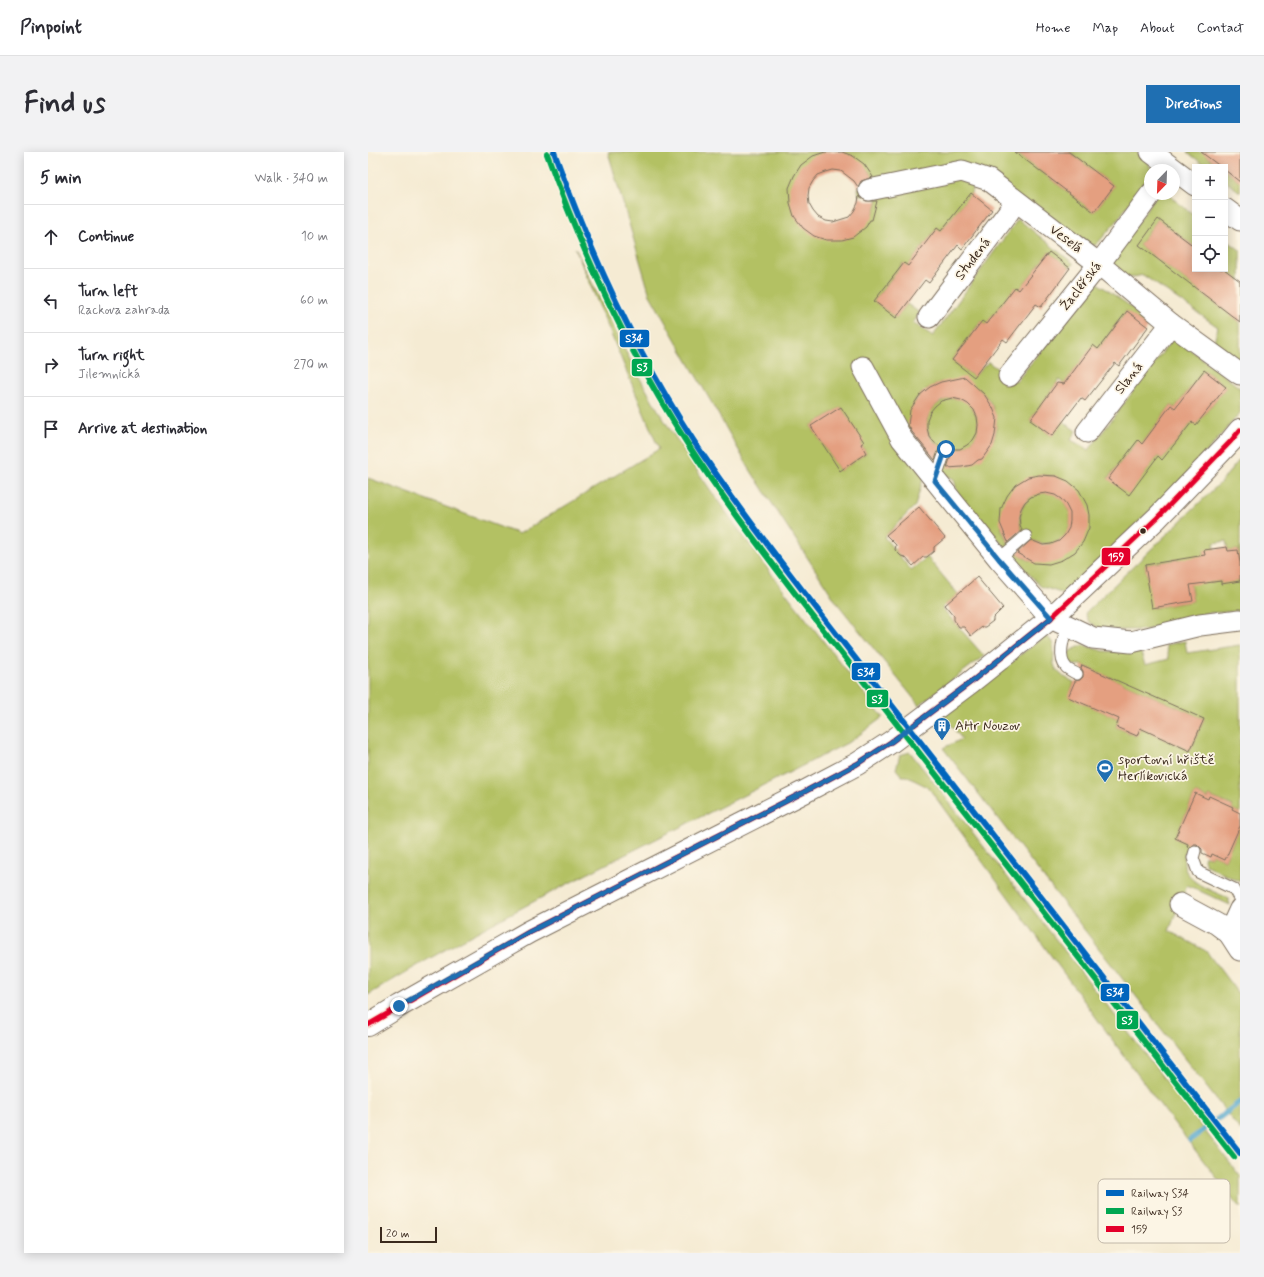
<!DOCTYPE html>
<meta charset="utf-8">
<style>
:root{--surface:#fff;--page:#f2f2f3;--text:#2b2b33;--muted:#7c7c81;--line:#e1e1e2;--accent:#1f6fb2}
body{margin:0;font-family:Mynerve,sans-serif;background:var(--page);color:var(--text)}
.controls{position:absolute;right:12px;top:12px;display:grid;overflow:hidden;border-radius:0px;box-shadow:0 2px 10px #0003}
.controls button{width:36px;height:36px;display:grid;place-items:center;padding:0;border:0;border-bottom:1px solid var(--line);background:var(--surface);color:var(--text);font:20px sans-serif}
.compass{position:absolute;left:776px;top:12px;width:36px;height:36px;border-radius:50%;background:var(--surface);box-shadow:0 2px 10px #0003;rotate:203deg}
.scale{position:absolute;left:12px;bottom:10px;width:57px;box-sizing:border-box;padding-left:4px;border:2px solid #3b2a1e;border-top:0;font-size:11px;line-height:14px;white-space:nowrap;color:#3b2a1e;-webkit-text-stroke:3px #fcf5e5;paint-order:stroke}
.stop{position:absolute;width:12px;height:12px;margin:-9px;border:3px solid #1f6fb2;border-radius:50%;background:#fff}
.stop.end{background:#1f6fb2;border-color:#fff;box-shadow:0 1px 4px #0008}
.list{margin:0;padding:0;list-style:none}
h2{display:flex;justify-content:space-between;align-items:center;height:52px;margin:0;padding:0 16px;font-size:17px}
h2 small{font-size:13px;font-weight:400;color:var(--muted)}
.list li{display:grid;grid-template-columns:26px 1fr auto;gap:12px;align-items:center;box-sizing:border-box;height:64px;padding:0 16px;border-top:1px solid var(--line)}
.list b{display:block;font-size:15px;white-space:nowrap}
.list p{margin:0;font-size:13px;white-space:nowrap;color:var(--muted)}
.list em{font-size:13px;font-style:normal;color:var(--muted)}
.icon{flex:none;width:22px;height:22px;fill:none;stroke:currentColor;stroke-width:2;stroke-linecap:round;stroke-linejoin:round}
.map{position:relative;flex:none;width:872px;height:1101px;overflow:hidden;border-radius:0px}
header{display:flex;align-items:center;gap:24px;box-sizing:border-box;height:56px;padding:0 20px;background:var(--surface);border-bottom:1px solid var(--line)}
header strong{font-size:19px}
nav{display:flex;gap:22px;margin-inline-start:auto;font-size:14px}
.intro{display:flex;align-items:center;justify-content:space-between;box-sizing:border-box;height:96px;padding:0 24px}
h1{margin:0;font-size:28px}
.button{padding:10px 18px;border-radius:0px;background:var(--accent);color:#fff;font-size:14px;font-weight:700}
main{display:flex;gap:24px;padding:0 24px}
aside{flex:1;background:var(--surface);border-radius:0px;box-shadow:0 2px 10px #0003}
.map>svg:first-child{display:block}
.green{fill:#b3c163;stroke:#777640;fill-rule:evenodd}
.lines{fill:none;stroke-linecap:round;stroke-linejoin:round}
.stream{stroke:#50a5cc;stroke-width:5.5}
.building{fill:#e49f80}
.service-casing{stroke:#7c6e5d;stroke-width:13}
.minor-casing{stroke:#7c6e5d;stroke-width:23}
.tertiary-casing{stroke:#7c6e5d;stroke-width:24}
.service{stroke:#fff;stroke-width:11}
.minor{stroke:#fff;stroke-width:21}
.tertiary{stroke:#fff;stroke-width:22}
.bus-1-casing{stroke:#fcf5e5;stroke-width:8}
.bus-1{stroke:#e4002b;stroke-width:5}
.rail-1-casing{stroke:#fcf5e5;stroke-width:9}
.rail-2-casing{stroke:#fcf5e5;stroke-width:9}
.rail-1{stroke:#0065bd;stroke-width:6}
.rail-2{stroke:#00a651;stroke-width:6}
.route{stroke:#1f6fb2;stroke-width:5}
.bus-dot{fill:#3b2a1e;stroke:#fcf5e5;stroke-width:1.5}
.labels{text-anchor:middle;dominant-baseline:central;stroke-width:3.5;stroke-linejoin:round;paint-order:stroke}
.street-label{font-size:14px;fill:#3b2a1e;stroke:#fcf5e5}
.poi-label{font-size:14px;fill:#3b2a1e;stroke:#fcf5e5;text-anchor:start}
.key{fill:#fcf5e5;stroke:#c2b8a9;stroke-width:1}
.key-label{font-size:11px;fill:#3b2a1e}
.line-badge{stroke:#fcf5e5;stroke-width:1.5}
.badge-label{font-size:11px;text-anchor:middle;font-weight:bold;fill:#fff}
</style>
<header>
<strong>Pinpoint</strong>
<nav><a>Home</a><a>Map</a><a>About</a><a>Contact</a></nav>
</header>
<div class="intro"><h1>Find us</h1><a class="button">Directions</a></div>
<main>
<aside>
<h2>5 min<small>Walk · 340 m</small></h2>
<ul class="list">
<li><svg class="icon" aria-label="ahead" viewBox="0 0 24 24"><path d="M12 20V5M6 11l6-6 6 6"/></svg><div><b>Continue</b></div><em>10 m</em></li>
<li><svg class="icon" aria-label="left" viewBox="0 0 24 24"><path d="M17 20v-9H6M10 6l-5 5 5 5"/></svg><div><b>Turn left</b><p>Rackova zahrada</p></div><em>60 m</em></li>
<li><svg class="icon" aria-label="right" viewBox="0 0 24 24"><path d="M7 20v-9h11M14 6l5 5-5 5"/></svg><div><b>Turn right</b><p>Jilemnická</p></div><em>270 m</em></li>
<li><svg class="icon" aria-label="arrive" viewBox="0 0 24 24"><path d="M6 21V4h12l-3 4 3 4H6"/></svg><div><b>Arrive at destination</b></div></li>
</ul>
</aside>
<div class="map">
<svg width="872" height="1101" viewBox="0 0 872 1101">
<rect width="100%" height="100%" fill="#fcf5e5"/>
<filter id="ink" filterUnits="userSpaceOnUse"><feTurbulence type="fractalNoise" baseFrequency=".025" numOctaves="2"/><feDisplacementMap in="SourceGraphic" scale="8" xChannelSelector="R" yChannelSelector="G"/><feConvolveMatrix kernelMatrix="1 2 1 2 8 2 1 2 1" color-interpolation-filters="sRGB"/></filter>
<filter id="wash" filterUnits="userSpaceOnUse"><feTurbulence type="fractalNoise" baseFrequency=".012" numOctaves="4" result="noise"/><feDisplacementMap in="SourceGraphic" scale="16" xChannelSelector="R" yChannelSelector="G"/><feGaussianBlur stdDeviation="0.9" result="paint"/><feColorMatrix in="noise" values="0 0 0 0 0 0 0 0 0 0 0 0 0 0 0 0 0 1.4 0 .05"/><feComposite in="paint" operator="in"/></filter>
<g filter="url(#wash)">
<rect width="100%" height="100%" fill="#f5ebd3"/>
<g class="green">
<path d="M240,0H647L726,60L746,34L701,0H769L780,8L783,18H782V22L749,69L728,93H715L611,18L603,41L573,79L569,76L540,114L535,111L506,149L528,166L539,152L552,161L545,171L565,184L650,67L706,112L702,116L681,100L651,138L647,135L618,172L613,169L584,208L606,225L620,210L648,230L728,130L783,169L780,175L758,159L730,197L725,194L696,232L691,228L662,268L684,284L695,269L708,279L703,288L721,298L806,185L872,236V261L820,322L696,442L672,434L590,343L586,327L559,314L547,354L516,385L543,418L559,405L590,442L574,456L616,504L551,553L469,451L381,316L282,143ZM472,1C490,9 499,11 507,31L490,36L491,43H509V51L505,63L473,87L422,44ZM836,218L858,235L828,273L824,270L794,308L790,304L761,342L740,326L769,289L774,292L803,253L807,256ZM573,230L611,237L620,247L624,253L628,266V280L626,287L597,314L583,315V298C594,297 603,293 608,283C611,275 611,267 606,259C586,225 534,268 573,295L565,311L543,285L541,272L543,259L548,247L557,238ZM473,255L495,290L493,292L498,301L472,319L443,274ZM673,323L687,324L714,389L667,410L660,408L648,400L660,386C674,395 693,395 701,376C703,369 703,362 699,355C685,326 640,345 655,381L640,391L634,378L633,371Z"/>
<path d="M819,0H839L837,3L853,15H839Z"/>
<path d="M857,18L872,30V40L857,29Z"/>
<path d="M789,42H799L827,64V95L790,67L771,93L872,170V211L846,190L850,175L775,123L757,127L742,113Z"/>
<path d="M857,87L872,98V129L856,117H857Z"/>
<path d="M207,96C236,155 263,215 298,271C363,375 440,469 515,565L483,589C321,673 155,748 0,843V326L151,382L291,297Z"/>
<path d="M872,307V411L870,398L860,399L858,389L846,391L847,397L836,399L841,430L853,429V431L872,429V459L839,461L777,478H734L721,470L717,461L853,330ZM813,407L817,429H822L825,449L785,456L777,413Z"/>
<path d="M680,485C696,501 670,514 706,530L701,545L751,567L748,575L768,584L772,576L822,599L836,567L714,513H705L701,510L699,503L702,499L715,493L735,499L773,501L777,513L801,507L798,493L817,489L819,501L872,493V661L864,657L865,654L841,644L840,647L827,641L807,686L820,692C805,726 833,734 860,746L862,753L819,733L801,779L838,799L872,844V978L575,596L594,587L573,561L675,486Z"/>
<path d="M542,600L872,1024V1056L789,949L560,635L538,624H534L528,617L532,603Z"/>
<path d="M872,674V730L838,713L836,707L837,704L843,705L844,702L857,708Z"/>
</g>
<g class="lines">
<path class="stream" d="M822,988L872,950"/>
</g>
<g id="blocks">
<g class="building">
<path d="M457,0H474L485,4L496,12L505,25L493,29L490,35L486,29L473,19L465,18L458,20L450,23L445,29L441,36L440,44L441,52L445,59L450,65L458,69L465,70L481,65L486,59L490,51L491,44L498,49H509L504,68H502L498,75L485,85L474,88H458L446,84L435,76L426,64L422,51L421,36L426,24L433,13L445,4Z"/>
<path d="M647,0H701L746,34L726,60Z"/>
<path d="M833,0H872V30L857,18V15H853Z"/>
<path d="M603,41L624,58L594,97L590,93L561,131L557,128L528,166L506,149L536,111L540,114L569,76L573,79Z"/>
<path d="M790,67L827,95V117H856L872,129V170L771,93Z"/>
<path d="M681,100L702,116L673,155L668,152L639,190L635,187L606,225L584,208L614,169L618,172L647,135L651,138Z"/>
<path d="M759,159L780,175L751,214L747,211L717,249L713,246L684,284L662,268L689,231L696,232L725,193L730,197Z"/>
<path d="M836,218L858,235L828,273L824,270L794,308L790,304L761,343L740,327L770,288L774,292L803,253L807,256Z"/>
<path d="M597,225L616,242L625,256L629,266L627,283L624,293L614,307L610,308L604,313L594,315L579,316L585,297H592L599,293L605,288L609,281L610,273L609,265L606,258L600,252L593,248L584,246L573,249L567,254L562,260L559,268V276L561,284L566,290L572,294L567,308L544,280L540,273L542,258L552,243L562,235L573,230Z"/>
<path d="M473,255L496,290L493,292L498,301L472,319L443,274Z"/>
<path d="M671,323L688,324L700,329L711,338L719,353L721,363V376L715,390L707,400L694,408L681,412L666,411L649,401L663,388L675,393L683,392L691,389L697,383L701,376L702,369V361L698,353L693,347L687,343L678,341L671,342L663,345L657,350L653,357L651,365L652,373L654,378L640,390L632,371L633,357L639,344L647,333L660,325Z"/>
<path d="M551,355L577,386L566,395V399L559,405H555L545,414L537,405L533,404L527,398L528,393L518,383Z"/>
<path d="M859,395L860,399L870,398L872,411V429L853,432V429L822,433L825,449L784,456L777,413L837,403L836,398Z"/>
<path d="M609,425L635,456L625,466V469L617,475H614L603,484L596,475H591L586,468V464L577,453Z"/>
<path d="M714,513L836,567L822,599L772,576L769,584L748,575L751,567L700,545L707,529L712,528L715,525V519L713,516Z"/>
<path d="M827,641L840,647L841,644L865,655L864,657L872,661V674L857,708L844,702L843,705L834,701V697L829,692H825L821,696L819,695L820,692L807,686Z"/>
</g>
</g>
</g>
<g filter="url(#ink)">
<use href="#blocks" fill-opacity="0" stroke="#7c6e5d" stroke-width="1"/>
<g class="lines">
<defs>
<g id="service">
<path d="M567,329L578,297"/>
<path d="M631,407L658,384"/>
<path d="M699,474C696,485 689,505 698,515C700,518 706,520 709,522"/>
<path d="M827,699L825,706L830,720L866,737L872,748"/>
</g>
<g id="minor">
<path d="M783,0L827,33"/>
<path d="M501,38L594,19L621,28L731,112L803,172L872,222"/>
<path d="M857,57L872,68"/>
<path d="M561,165L648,50"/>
<path d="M495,215L534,287L631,407L683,466L725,486L763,490L832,473L872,468"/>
<path d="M641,224L731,112L783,42"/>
<path d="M719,280L803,172"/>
<path d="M812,752L849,772L861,781"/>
<path d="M872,757L861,781L872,798"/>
</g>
<path id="tertiary" d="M0,873L31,854L161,780L436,640L489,612L523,590L603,530L683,466L789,366L863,289L872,278"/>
</defs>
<use href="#service" class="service-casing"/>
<use href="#minor" class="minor-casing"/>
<use href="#tertiary" class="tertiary-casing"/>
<use href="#service" class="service"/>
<use href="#minor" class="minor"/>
<use href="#tertiary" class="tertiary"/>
<defs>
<path id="bus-1" d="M0,873L161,780L436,640L489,612L523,590L603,530L683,466L789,366L863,289L872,278"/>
</defs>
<use href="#bus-1" class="bus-1-casing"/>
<use href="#bus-1" class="bus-1"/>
<defs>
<path id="rail-1" d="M186,0C222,100 267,198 325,288C359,340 397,390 435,439L872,1001"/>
<path id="rail-2" d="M179,2C215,103 261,201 319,291C353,344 391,394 429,444L866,1005"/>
</defs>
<use href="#rail-1" class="rail-1-casing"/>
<use href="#rail-2" class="rail-2-casing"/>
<use href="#rail-1" class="rail-1"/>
<use href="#rail-2" class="rail-2"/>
</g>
</g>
<g class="lines" filter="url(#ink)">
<path class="route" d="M31,854L161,780L436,640L489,612L523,590L603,530L683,466L631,407L567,329L578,297"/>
</g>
<defs>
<symbol id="building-pin" viewBox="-11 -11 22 30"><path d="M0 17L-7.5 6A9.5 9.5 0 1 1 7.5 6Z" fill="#1f6fb2" stroke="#fcf5e5"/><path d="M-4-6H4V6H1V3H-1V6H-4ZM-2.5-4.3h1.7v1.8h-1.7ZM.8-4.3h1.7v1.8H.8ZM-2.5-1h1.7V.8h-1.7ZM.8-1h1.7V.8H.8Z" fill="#fff"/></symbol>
<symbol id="stadium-pin" viewBox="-11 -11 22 30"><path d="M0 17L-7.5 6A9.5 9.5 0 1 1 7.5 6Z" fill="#1f6fb2" stroke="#fcf5e5"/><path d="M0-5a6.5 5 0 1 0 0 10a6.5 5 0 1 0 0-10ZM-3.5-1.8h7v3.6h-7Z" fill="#fff"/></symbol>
</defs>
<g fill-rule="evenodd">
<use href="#building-pin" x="564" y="564" width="20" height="27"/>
<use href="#stadium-pin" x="727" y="606" width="20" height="27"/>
</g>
<circle class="bus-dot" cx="775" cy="379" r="3.5"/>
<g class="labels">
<g class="street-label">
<text transform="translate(698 87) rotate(37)">Veselá</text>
<text transform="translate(605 107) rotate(-53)">Studená</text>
<text transform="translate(713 134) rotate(-52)">Žacléřská</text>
<text transform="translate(761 226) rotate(-52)">Slaná</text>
</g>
<g class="poi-label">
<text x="587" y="574">AHr Nouzov</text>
<text x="750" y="608">sportovní hřiště<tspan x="750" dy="16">Herlíkovická</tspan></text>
</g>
</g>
<rect x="730" y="1027" width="132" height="64" rx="6" class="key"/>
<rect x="738" y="1038" width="18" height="6" fill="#0065bd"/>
<rect x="738" y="1056" width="18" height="6" fill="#00a651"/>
<rect x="738" y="1074" width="18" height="6" fill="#e4002b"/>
<g class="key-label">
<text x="763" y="1045">Railway S34</text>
<text x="763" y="1063">Railway S3</text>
<text x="763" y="1081">159</text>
</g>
<g class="line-badge">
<rect x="251" y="177" width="31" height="19" rx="4" fill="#0065bd"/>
<rect x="263" y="206" width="22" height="19" rx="4" fill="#00a651"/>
<rect x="733" y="395" width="30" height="19" rx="4" fill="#e4002b"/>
<rect x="483" y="510" width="30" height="19" rx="4" fill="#0065bd"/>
<rect x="498" y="537" width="23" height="19" rx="4" fill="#00a651"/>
<rect x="732" y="831" width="30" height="19" rx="4" fill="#0065bd"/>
<rect x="748" y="858" width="23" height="20" rx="4" fill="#00a651"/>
</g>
<g class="badge-label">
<text x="266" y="190">S34</text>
<text x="274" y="219">S3</text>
<text x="748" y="409">159</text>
<text x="498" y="524">S34</text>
<text x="509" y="551">S3</text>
<text x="747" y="844">S34</text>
<text x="759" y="872">S3</text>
</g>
</svg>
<div class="controls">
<button>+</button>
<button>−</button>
<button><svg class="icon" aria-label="locate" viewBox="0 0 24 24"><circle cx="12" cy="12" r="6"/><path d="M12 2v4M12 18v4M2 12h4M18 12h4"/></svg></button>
</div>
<svg class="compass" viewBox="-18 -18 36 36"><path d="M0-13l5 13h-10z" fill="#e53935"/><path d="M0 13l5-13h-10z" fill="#7c7c81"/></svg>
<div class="scale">20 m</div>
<div class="stop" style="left:578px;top:297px"></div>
<div class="stop end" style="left:31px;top:854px"></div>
</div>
</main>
